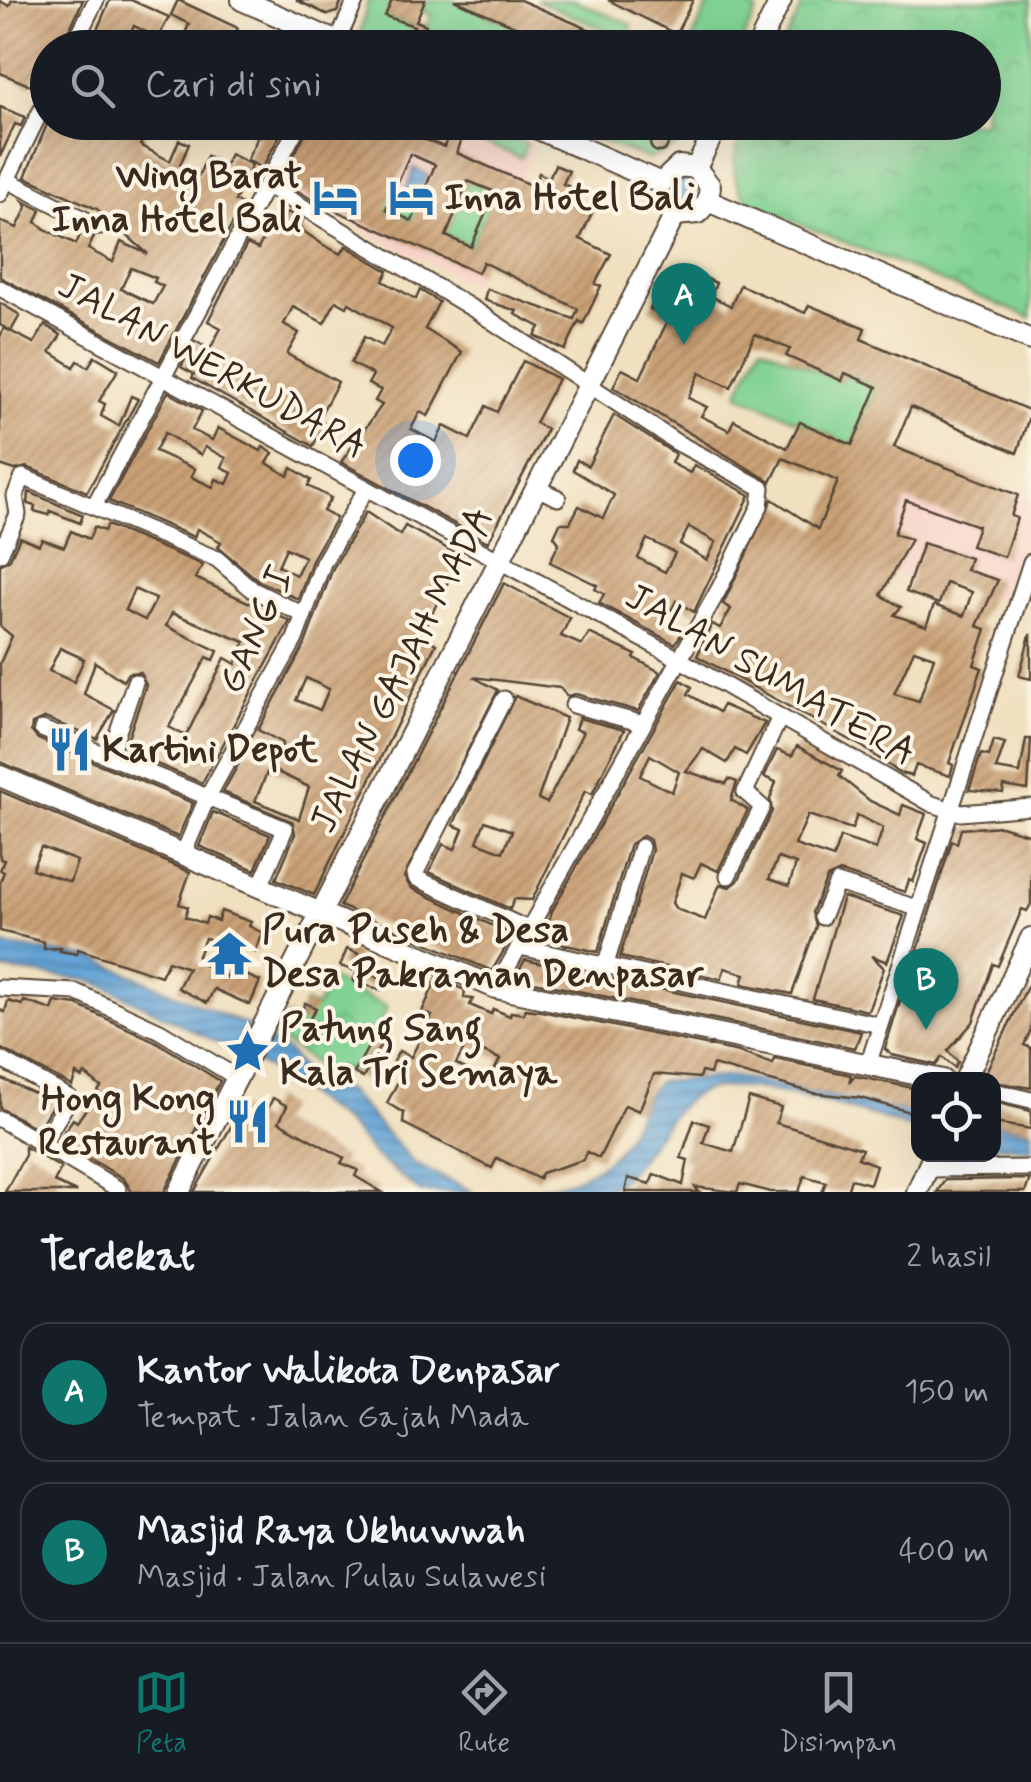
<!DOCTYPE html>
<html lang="id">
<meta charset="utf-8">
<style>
:root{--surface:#171b24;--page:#20242c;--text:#f1f3f6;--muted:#9ea1a6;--line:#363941;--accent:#0f766e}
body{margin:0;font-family:Mynerve,sans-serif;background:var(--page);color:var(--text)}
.controls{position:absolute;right:30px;bottom:30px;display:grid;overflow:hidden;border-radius:20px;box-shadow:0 10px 40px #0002}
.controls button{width:90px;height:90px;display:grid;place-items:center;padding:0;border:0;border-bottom:2px solid var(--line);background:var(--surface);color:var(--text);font:50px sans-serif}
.you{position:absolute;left:415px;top:460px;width:35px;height:35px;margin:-25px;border:8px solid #fff;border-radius:50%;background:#1a73e8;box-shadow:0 0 0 15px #1a73e833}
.badge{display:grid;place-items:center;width:65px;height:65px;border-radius:50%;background:var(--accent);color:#fff;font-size:32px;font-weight:700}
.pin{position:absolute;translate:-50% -82px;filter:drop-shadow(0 2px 5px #0008)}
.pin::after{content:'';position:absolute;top:52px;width:35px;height:30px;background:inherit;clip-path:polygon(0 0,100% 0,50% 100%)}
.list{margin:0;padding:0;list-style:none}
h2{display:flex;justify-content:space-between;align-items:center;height:130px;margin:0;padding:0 40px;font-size:42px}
h2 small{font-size:32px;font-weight:400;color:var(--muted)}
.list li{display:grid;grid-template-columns:65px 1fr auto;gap:30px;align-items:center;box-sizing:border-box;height:140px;margin:0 20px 20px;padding:0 20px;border:2px solid var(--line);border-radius:30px}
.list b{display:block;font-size:38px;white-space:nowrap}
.list p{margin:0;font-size:32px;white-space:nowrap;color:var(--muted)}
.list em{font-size:32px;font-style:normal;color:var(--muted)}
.icon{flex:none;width:55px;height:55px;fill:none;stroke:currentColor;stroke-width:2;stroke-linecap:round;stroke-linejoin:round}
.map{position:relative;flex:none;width:1031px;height:1192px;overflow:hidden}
.search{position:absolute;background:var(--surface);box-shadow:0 10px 40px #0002;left:30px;right:30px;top:30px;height:110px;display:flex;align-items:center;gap:25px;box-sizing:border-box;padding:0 35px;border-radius:55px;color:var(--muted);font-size:38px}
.sheet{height:450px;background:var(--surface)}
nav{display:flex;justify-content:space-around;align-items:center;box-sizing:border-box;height:140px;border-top:2px solid var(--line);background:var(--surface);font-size:28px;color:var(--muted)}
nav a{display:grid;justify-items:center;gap:5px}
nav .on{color:var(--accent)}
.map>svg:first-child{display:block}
.built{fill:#f7d1c7}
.grass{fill:#80d293;stroke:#5e7e58;stroke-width:2.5}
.park{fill:url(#park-crowns);stroke:#5e7e58;stroke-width:2.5}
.garden{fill:url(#garden-furrows);stroke:#5e7e58;stroke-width:2.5}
.water{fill:url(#water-rules);stroke:#50677a;stroke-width:2.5}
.building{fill:url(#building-hatch);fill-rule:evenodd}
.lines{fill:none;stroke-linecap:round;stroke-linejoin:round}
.minor-casing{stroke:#564536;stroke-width:19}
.major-casing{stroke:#564536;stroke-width:24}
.minor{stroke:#fff;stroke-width:15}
.major{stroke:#fff;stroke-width:20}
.labels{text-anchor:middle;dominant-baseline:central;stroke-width:8;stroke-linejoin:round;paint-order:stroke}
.poi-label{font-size:38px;font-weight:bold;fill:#3b2a1e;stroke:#fcf5e5;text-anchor:start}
.street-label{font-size:38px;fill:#3b2a1e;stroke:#fcf5e5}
</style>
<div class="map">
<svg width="1031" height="1192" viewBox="0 0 1031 1192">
<defs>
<pattern id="park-crowns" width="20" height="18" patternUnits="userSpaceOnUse" patternTransform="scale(2.5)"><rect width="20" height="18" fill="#80d293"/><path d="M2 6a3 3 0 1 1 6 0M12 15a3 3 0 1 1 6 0" fill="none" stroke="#70b47e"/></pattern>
<pattern id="garden-furrows" width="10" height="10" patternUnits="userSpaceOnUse" patternTransform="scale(2.5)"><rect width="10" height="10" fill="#80d293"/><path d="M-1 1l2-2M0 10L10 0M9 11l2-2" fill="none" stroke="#70b47e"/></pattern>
<pattern id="water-rules" width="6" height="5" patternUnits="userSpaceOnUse" patternTransform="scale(2.5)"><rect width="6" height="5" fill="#65a4d7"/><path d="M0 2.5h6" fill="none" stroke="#5486ae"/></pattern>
<pattern id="building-hatch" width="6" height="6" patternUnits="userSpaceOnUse" patternTransform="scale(2.5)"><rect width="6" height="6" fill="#cba277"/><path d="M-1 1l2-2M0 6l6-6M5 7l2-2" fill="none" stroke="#a68461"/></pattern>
</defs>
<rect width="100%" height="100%" fill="#fcf5e5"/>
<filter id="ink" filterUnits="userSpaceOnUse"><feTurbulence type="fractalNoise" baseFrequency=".01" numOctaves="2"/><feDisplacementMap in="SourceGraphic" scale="20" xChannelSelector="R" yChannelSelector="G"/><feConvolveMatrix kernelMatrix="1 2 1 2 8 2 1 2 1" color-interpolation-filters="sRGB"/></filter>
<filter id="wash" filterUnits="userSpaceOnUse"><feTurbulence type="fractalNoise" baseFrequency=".0048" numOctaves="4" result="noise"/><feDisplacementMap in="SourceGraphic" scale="40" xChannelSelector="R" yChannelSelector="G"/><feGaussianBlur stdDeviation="2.25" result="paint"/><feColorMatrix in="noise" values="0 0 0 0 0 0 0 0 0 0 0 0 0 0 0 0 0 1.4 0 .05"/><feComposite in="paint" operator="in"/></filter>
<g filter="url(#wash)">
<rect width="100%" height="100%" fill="#f0e0c0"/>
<g class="built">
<path d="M304,123H585L577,143L542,130L473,285L274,185Z"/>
<path d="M894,447L1031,498V525L1003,601L923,575L919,584L869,562L853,547Z"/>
<path d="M902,974L938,989L944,976L991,995L979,1020L898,988Z"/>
</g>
<g class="grass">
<path d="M368,0H392L386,16L413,27L406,45L412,47H386L360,34Z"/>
<path d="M425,0H454L566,47H512L485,33L478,47L417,48L431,15L420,10Z"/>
<path d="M536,0H574L632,25L624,47H614L618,35Z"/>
<path d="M716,0H735L757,11L739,47H703L691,42L706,9Z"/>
<path d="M472,123L527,144L521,158L467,135Z"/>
<path d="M585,123H699L675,147L649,159L581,134Z"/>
<path d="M468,181L495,192L471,247L381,207L388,190L451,221Z"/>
<path d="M761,345L841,381L845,373L877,387L852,445L738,394Z"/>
</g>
<g class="park">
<path d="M805,0H1031V318L753,205C725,180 733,152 747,123L984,122V48L782,47Z"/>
<path d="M331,979L387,1007L380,1024L388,1030L363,1078L345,1068L339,1080L277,1037L287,1017L297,1020L305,1003L316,1007Z"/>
</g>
<path class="garden" d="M764,123V122L799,123L789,142Z"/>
<g class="water">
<path d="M414,168L428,175L413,201L404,196Z"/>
<circle cx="683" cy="190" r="14"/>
<path d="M0,945L94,958L244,1024L287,1051L307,1074L349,1092L415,1164L473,1192H420L375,1156L348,1125L273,1071L109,988L89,980L0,970Z"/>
<path d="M731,1076L910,1113L918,1111V1130C871,1115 748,1075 703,1091C661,1107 642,1180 600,1192C577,1192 527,1192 501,1192C541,1191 597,1181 622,1144C635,1124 641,1099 658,1082Z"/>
<path d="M994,1124L1031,1130V1149L994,1145Z"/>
</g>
<g id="blocks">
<g class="building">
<path d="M12,0H83L61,48H48V57L31,86L0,73V1L9,6Z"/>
<path d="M110,0H131L169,17L158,38L134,26L124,48H89Z"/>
<path d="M178,0L238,28L235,35L264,48L208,43L206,48H179L189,24L171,15Z"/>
<path d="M296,0H342L337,12L328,15Z"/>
<path d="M392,0H425L416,21L426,25L417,48L406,45L414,26L385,16Z"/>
<path d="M454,0H520L614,40L611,48H566Z"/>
<path d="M608,0H693L676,34Z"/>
<path d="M484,33L518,48H478Z"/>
<path d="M0,107L25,117L21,126L15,124L0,157Z"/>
<path d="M48,122H123L135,129L138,122H153L140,145L170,161L179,140L189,144L180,165L199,175L207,156L225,165L230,154L252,165L235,201L241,204L235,219L159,362L0,277V221L17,228L27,207L23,201L41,210L36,222L45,229L76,244L82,231L94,237L88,249L113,262L121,242L148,254L97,209L25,177ZM131,268L156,278L154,282L163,286L153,304L121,289Z"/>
<path d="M256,122H287L262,168L247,160L258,137L251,133Z"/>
<path d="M311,122H379L444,147L448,136L461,141L457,153L533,186L539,173L549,178L555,165L569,171L563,184L572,188L567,200L593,211L580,239L611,254L595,284L601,286L583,324L579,321L565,350L535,336L540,327L515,314L517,311L484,300L487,289L574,319L578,309L483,262L478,273L318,203L281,181ZM410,154L435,165L412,221L386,209ZM468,181L495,192L471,247L446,236Z"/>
<circle cx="659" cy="143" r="9"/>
<path d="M287,212L303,220L299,228L322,244L341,254L346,246L388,271L383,281L416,299L420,290L439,302L425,329L462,352L428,416L420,412L411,429L436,442L444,426L470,439L486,406L497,412L523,361L558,379L535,423L547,429L488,542L341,462L382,405L375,401L381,390L368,384L373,375L351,363L364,337L382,346L392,328L349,303L347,307L336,301L324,323L293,307L284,324L299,333L287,354L338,382L318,419L325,423L313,446L192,378L194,374L181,367L195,341L210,349L221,328L208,321L247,244L258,249L274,216L283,221Z"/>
<path d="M667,276L696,289L701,276L716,283L711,296L731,306L740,285L805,313L809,305L865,328L861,339L1031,411L1017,453L911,407L894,447L1018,495L1011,516L1017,518L1004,557L971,546L978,526L906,500L894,534L911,539L881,595L901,607L894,615L926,626L934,605L964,616L972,592L946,583L939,604L906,592L923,543L970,558L966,570L998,580L977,626L986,629L974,665L982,668L949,763L953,765L950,776L916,765L912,776L900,773L863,747L697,656L712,624L720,628L731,609L723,604L772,499L818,529L838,481L783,458L771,482L613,387L622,369L640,378L669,318L650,309ZM755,334L790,349L786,356L842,381L845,373L877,387L852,445L800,422L787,448L734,420L729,430L701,416L707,407L688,398L700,373L731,387ZM914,650L934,657L919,701L894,694Z"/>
<path d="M0,303L20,315L11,331L0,325Z"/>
<path d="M45,325L61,335L50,352L74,367L78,361L88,367L95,356L118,370L99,401L105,404L101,416L119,426L131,396L138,399L87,492L27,467L15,470L0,465V337L4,328L34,343Z"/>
<path d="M168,392L202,411L192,430L212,440L218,428L261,451L263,447L273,453L267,463L288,476L292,468L311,480L308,486L331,498L323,511L336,518L313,558L298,599L259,581L218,547L221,542L197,529L194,537L109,501ZM165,433L201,455L205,447L226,458L222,467L232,473L227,484L216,479L213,487L191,477L195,469L155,451ZM286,548L305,557L296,575L278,566Z"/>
<path d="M614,415L675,454L671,463L690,473L694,465L750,495L694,612L676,601L664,624L682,633L675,644L599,603L604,594L595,589L597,585L550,562L559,543L554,536L560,523H570L579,506L603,518L614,495L573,470L577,460L588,466ZM689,527L716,542L707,560L680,544ZM647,539L675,553L665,572L638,558Z"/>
<path d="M29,492L83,515L80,523L50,511L49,515L34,511L35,506L28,504Z"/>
<path d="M366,512L400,535L405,526L461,556L421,635L436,644L314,895L276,879L295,834L293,822L223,792L247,749L275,760L283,743L258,730L305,644L333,568ZM306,678L329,689L320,710L296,700ZM269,768L309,787L299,819L255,801Z"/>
<path d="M107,525L203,565L195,578L290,621L202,783L130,753L133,747L126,744L146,685L140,672L128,673L123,681L95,662L84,694L114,710L97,739L45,718L32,724L31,731L38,739L193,803L178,837L0,762V663L12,636L0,626V565L10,559L20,537L39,545L42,539L64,547L71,531L89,539L94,527L104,531ZM134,589L156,599L145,620L125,610ZM172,613L245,642L236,664L225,658L186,736L169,727L207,657L214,660L218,651L166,626ZM60,648L84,659L74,682L49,671Z"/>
<path d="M504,583L570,618L561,636L582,645L589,633L636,655L634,658L660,672L638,711L576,694L567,696L560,688L473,677L498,690L404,877L411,888L513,935L492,971L340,906Z"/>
<path d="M1030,635H1031V679L1019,676Z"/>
<path d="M681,680L692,687L688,694L719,712L723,705L765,723L746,755L735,749L727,763L703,749L686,771L726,784L729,779L737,782L731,800L748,810L718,871L701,863L694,878L682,873L672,903L676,909L705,920L720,884L730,887L738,881L772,811L770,799L776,782L764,777L777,750L792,756L797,746L842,771L839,776L870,801L900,815L903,805L926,814L917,839L927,843L913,882L909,880L905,892L840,872L827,878L812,912L816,926L792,994L742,984L745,974L725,968L721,979L620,957L652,850L650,840L643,836L630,844L598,952L543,940L552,911ZM650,755L679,772L672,792L640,776ZM808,815L852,829L857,815L883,828L876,849L840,837L833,858L795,845ZM778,858L796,864L789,886L769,879Z"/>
<path d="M515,696L566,718L538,799L547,803L583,732L575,729L579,718L624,730L592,794L585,791L532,900L514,899L510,909L429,872L443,844L455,849L463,829L453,825ZM485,821L512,831L503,852L477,842Z"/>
<path d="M1026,739H1031L1028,790L1004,786L1003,793L969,790L981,754L989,756L994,740L1005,743L996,769L1020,773Z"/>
<path d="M0,791L190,872L179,904L188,907L185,917L205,924L207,917L218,921L221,911L251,922L249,926L263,933L255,952L232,941L230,945L205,938L196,961L226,977L229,968L260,981L250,1005L214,989L207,1003L178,988L188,968L168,961L161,976L78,949L77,954L60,951L61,948L44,949V942L0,931V882L4,872L0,870L4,860L0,859ZM41,847L77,861L70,882L32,869Z"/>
<path d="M213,812L270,835L255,870L199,846Z"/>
<path d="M1001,826L1031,835V904L1027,911L1022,909L998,966L993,964L973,1022L948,1051L958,1062L955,1068L942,1057L936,1065L892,1055L885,1049L900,1001L908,992L916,1000L920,996L938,1003L945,984L911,971L952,841L957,843L961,829Z"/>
<path d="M843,897L904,916L887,962L872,956L884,968L868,1011L813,999Z"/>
<path d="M347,949L359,954L352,970L340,966Z"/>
<path d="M525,960L861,1032L855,1048L515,978Z"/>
<path d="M359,967L385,980L381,990L353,981Z"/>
<path d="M437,978L465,990L464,998L473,999L470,1005L491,1014L493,1009L510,1016L511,1012L524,1014L525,1009L541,1011L739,1052L773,1064L775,1059L851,1075L849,1083L855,1076L918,1089V1109L912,1107L910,1112L861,1098L814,1093L713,1065L710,1074L701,1072L699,1078L654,1074L639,1111L625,1105L599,1158L587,1152L583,1160L541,1173L539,1179L497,1158L492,1168L403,1123L404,1113L387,1103L404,1070L392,1064L399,1051L411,1057L432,1016L422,1012ZM466,1045L500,1059L489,1081L456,1064Z"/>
<path d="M1031,979V1030L1024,1045L1031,1048V1088L982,1080Z"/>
<path d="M8,1001L22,1005L24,1001L52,1010L55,1002L77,1005L155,1041L220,1081L164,1192H132L124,1179L58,1140L73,1119L77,1122L101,1087L85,1074L82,1078L76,1074L72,1086L0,1048V1010L5,1012Z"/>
<path d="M305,1003L316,1008L306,1025L297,1021Z"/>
<path d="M380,1025L387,1033L363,1078L354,1073Z"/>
<path d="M0,1078L54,1102L38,1129L0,1108Z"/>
<path d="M273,1098L287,1106L279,1122L344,1158L341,1163L358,1170L355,1176L382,1192H194L241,1109L262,1121Z"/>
<path d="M749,1098L781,1107L776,1123L862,1149L858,1158L876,1165L870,1184L851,1179L847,1192H822L826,1182L804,1176L799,1192H771L740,1184L737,1192L695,1187L699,1192H625L628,1178L650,1184L654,1174L683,1185L688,1160L681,1158L694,1120L709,1125L703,1143L733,1152Z"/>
<path d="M994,1102L1031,1111V1129L994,1123Z"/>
<path d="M25,1147L61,1168L54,1182L76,1192H5L25,1155Z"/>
<path d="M1030,1179L1025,1192H937L945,1180Z"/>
</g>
</g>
</g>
<g filter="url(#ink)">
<use href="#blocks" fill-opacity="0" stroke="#564536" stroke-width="2.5"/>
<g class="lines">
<defs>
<g id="minor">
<path d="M72,48L96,0"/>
<path d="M334,48L356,0"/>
<path d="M7,180L100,227"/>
<path d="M268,186L475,310L676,442L762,488L760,506L719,589L496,988"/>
<path d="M0,194L48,96"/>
<path d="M0,288L679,659L932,804L961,813L1031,807"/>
<path d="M534,487L558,498"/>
<path d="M94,506L300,122"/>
<path d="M0,554L18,514L15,496L23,477L217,559L253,590L304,615"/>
<path d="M504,699L415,874L416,878L530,930"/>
<path d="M573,705L640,723"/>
<path d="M42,729L285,829L261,884"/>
<path d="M109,757L135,682"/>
<path d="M184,852L207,798L295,639L323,563L366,489"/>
<path d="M728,876L762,807L745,792L780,717"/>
<path d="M822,917L837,883L917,908"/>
<path d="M520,947L880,1025"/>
<path d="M606,964L641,847"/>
<path d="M0,988L76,992L160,1031L239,1079"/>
<path d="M0,1059L70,1098L42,1144"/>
<path d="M868,1065L1031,562"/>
<path d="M994,1091L1031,1100"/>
<path d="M0,1119L118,1189L116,1192"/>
<path d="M927,1169L1031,1168"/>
</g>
<g id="major">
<path d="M242,0L351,48"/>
<path d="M757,48L781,0"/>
<path d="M522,122L661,183"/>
<path d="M696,168L719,122"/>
<path d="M661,183L679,166L696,168"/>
<path d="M708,201L1031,340"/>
<path d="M675,215L698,213L708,201L710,186L696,168"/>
<path d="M0,776L496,988L943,1080"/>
<path d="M965,1080L1031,938"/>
<path d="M179,1192L675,215"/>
<path d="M917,1192L934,1154"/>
</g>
</defs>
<use href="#minor" class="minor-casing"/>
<use href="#major" class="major-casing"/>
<use href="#minor" class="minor"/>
<use href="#major" class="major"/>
</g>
</g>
<defs>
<symbol id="hotel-bare" viewBox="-9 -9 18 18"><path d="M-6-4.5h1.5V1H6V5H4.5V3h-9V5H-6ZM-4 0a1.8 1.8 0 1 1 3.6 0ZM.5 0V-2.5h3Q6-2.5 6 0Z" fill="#1f6fb2" stroke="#fcf5e5" stroke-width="2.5" paint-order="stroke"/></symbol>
<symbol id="restaurant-bare" viewBox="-9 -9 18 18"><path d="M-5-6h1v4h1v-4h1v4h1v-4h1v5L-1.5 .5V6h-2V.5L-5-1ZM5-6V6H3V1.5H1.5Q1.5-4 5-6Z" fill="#1f6fb2" stroke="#fcf5e5" stroke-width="2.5" paint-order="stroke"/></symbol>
<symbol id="temple-bare" viewBox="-9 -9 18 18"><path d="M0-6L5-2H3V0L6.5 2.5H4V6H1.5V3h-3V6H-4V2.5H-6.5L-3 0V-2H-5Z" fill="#1f6fb2" stroke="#fcf5e5" stroke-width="2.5" paint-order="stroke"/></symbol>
<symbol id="sight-bare" viewBox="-9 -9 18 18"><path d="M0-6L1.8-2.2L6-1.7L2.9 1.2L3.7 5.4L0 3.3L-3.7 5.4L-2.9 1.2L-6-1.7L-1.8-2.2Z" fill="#1f6fb2" stroke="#fcf5e5" stroke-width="2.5" paint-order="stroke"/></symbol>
</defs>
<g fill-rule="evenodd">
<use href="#hotel-bare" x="304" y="166" width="63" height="63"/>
<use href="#hotel-bare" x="380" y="166" width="63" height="63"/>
<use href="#restaurant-bare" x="38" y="718" width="63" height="63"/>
<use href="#temple-bare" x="198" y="922" width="63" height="63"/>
<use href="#sight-bare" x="216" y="1020" width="63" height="63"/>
<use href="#restaurant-bare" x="216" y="1090" width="63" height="63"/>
</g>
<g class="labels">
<g class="poi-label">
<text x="302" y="176" text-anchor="end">Wing Barat<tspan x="302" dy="44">Inna Hotel Bali</tspan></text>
<text x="444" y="198">Inna Hotel Bali</text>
<text x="102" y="750">Kartini Depot</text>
<text x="262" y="931">Pura Puseh &amp; Desa<tspan x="262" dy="44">Desa Pakraman Denpasar</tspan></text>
<text x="280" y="1029">Patung Sang<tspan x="280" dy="44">Kala Tri Semaya</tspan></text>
<text x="215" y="1099" text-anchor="end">Hong Kong<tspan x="215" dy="44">Restaurant</tspan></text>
</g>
<g class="street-label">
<text transform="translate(212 367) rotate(29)">JALAN WERKUDARA</text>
<text transform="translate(257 630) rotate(-66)">GANG I</text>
<text transform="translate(403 670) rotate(-63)">JALAN GAJAH MADA</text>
<text transform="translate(770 676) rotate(30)">JALAN SUMATERA</text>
</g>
</g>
</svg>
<div class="controls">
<button><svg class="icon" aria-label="locate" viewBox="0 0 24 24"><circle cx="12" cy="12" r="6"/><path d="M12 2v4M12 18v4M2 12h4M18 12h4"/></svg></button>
</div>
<div class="you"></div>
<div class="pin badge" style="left:684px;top:345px">A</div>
<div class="pin badge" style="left:926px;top:1030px">B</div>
<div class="search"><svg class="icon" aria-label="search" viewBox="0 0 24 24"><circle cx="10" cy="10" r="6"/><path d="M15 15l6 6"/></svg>Cari di sini</div>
</div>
<section class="sheet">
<h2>Terdekat<small>2 hasil</small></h2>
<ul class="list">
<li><span class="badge">A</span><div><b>Kantor Walikota Denpasar</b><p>Tempat · Jalan Gajah Mada</p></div><em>150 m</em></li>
<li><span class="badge">B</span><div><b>Masjid Raya Ukhuwwah</b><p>Masjid · Jalan Pulau Sulawesi</p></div><em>400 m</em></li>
</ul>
</section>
<nav>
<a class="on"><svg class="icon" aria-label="map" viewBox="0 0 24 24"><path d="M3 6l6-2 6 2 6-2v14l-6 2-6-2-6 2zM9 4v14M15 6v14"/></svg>Peta</a>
<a><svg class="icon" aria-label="directions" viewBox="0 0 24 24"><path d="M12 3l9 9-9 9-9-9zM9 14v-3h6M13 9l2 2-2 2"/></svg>Rute</a>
<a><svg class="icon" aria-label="saved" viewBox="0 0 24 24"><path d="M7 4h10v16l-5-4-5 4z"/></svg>Disimpan</a>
</nav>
